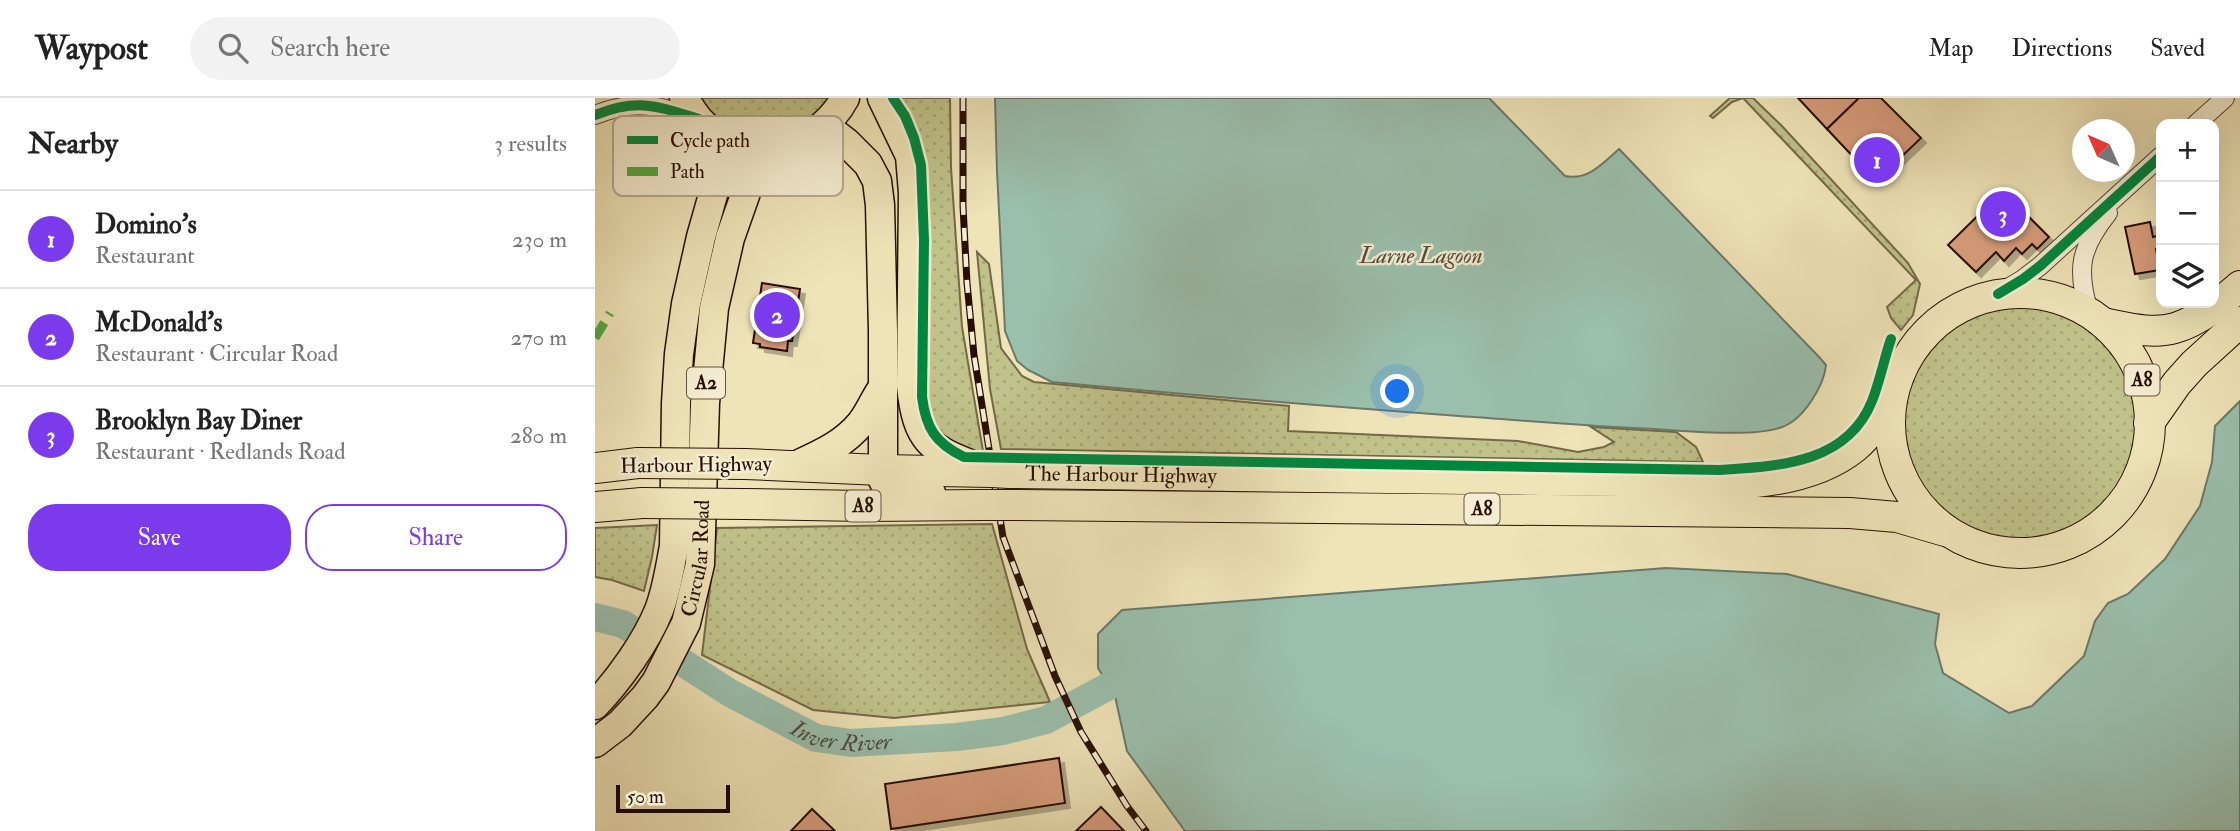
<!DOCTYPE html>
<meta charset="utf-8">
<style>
:root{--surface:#fff;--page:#f2f2f2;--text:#222;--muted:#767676;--line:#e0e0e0;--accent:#7c3aed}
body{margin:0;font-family:"IM FELL Double Pica",serif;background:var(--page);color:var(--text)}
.controls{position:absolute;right:21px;top:21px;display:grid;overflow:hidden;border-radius:14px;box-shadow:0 7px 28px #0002}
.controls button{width:63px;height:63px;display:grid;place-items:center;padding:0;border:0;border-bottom:2px solid var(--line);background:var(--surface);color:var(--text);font:35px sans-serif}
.compass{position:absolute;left:1477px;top:21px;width:63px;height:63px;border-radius:50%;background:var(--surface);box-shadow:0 7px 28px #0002;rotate:315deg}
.scale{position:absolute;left:21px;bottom:18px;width:114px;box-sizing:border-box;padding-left:7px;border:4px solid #270e06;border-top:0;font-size:19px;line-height:24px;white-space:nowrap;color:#270e06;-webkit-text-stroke:5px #f5edd1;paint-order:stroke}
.you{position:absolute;left:803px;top:294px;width:24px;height:24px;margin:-18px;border:5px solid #fff;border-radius:50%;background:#1a73e8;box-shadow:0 0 0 10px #1a73e833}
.badge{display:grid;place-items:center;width:46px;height:46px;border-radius:50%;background:var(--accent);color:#fff;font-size:23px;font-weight:700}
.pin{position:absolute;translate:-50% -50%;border:4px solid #fff;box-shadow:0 2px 7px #0006}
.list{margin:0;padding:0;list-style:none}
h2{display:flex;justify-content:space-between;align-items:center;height:91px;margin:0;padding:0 28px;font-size:30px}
h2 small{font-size:23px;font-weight:400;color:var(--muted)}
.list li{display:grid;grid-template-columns:46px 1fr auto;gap:21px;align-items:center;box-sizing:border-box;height:98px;padding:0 28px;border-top:2px solid var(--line)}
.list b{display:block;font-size:26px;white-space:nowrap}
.list p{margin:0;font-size:23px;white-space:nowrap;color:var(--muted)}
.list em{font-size:23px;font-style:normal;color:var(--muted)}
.actions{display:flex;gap:14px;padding:21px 28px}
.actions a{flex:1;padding:16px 0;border:2px solid var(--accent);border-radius:28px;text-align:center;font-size:24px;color:var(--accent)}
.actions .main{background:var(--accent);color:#fff}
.icon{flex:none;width:38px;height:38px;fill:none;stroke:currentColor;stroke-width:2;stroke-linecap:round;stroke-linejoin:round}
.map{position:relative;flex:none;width:1645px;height:733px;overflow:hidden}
header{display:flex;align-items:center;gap:42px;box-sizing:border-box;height:98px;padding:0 35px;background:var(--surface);border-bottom:2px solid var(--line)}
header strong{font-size:33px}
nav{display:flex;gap:38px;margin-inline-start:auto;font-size:24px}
.search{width:490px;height:63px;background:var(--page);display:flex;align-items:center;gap:18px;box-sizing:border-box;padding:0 24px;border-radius:38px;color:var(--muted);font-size:26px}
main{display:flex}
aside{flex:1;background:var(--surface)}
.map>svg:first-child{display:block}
.grass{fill:url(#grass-dots);stroke:#746848;stroke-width:2}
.water{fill:#9abfad;stroke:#6c786a;stroke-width:2}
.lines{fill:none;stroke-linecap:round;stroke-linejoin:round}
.river{stroke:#9abfad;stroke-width:28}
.building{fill:#d89d7c;stroke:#270e06;stroke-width:2;filter:url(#shadow)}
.minor-casing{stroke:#594432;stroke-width:20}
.primary-casing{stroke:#270e06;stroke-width:31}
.trunk-casing{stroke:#270e06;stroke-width:32}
.minor{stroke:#f5edd1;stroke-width:18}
.primary{stroke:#efe4b8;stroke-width:28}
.trunk{stroke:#efe4b8;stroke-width:30}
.rail-casing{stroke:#270e06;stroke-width:7}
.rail{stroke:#f5edd1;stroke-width:4.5;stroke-dasharray:13;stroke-linecap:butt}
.trunk-bridge-casing{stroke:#270e06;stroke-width:32;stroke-linecap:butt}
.trunk-bridge{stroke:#efe4b8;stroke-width:30}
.quiet{stroke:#53a840;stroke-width:9;stroke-dasharray:18 9;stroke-linecap:butt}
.cycleway-casing{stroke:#f5edd1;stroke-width:15}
.cycleway{stroke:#00873e;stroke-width:10}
.labels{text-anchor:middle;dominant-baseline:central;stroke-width:5;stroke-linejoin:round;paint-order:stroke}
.shield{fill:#f5edd1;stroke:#655143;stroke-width:2}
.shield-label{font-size:19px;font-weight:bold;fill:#270e06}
.street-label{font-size:21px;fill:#270e06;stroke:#f5edd1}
.water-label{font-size:23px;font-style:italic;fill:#4f4c40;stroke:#f5edd1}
.key{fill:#f5edd1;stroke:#b7aa94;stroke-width:2}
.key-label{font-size:19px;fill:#270e06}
</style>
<header>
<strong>Waypost</strong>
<div class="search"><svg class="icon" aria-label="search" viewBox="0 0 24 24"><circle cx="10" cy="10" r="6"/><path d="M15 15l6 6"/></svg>Search here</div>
<nav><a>Map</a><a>Directions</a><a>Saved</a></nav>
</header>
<main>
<aside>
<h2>Nearby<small>3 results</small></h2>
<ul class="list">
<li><span class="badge">1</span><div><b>Domino's</b><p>Restaurant</p></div><em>230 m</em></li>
<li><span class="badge">2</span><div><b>McDonald's</b><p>Restaurant · Circular Road</p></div><em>270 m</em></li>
<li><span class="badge">3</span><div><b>Brooklyn Bay Diner</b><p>Restaurant · Redlands Road</p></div><em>280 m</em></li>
</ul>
<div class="actions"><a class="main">Save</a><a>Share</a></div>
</aside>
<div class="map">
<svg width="1645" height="733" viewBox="0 0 1645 733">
<defs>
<pattern id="grass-dots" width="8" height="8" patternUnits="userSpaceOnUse" patternTransform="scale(1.75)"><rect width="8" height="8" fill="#c0c28a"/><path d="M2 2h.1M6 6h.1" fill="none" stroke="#a5a676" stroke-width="1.8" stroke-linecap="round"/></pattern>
<filter id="shadow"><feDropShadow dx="5" dy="5" stdDeviation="0" flood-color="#0004"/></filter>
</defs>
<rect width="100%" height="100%" fill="#efe4b8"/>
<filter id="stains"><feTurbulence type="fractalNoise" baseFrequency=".00286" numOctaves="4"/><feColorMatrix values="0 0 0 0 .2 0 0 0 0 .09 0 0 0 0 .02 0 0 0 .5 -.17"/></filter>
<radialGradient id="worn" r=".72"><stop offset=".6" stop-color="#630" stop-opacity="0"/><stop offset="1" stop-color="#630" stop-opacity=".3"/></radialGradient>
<g class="grass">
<path d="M100,0H236C230,7 225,15 218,21C193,42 149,44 122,24C114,18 107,8 100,0Z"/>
<path d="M302,0H355L356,70L367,229L388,353L380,355L359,350L336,327L330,292V78C325,47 319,27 302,0Z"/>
<path d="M1135,0H1158L1186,27L1313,165L1325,186L1318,217L1306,232L1296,220L1292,209L1321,182L1148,0L1137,4L1118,20L1115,18Z"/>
<path d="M382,154L394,166L406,250L427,278L439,284L694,308L693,333L923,343L983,354L1009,349L1019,344L996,329L1081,334L1101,349L1108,364L406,351L395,291Z"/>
<circle cx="1426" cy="325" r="117"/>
<path d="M397,426L432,551L455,604L299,620L218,612L107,557L122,430Z"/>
<path d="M62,427L57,459L49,493L17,482L0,479V430Z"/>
</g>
<g class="water">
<path d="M400,0H894L970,78C993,83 1008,65 1024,51L1225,260L1231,267C1229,288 1208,322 1187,329C1155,341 1076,331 1039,330C981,327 923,322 864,318C729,308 593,297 457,284L433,272L422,263L410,233L402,73Z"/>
<path d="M1645,303V733H590L532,653L520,598L503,570V536L527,512L1071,470L1192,476L1344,516L1340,546L1348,575L1414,615L1437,608L1489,558L1500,523L1513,505L1533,496L1570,461L1605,408L1617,364L1620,328Z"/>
</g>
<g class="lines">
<path class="river" id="s1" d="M0,519L28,526L135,595L221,640L256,645L362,639L408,633L451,622L514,588"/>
</g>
<g class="building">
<path d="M1203,0H1264L1232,31Z"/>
<path d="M1264,0H1286L1326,40L1281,83L1232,31Z"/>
<path d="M1408,93L1454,139L1442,151L1437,146L1427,156L1421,150L1409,163L1401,154L1381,174L1353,147Z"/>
<path d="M1555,124L1558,139L1566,137V150L1561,151L1565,172L1540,176L1530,129Z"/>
<path d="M167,185L205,191L197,243H193L192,253L165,249V246L158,245Z"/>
<path d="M464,660L470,705L296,731L290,686Z"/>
<path d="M506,709L529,733H481Z"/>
<path d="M217,711L240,733H196Z"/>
</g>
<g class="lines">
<defs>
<g id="minor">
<path d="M0,17C43,0 62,8 104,21"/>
<path d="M1601,26L1630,0"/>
<path d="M1403,196L1428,181L1445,168L1566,58"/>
<path d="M1494,214C1481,171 1485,150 1513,115"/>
</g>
<g id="primary">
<path d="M89,0C95,9 101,20 109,27C154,66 222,52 250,0"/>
<path d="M287,0L315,58L318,95L316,288C323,351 339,351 392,373"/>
<path d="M229,27L251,44L273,66L282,83L285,107L288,233V382C295,399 320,394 336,395"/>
<path d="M202,367C226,356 249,346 266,325C274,315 279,302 286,292"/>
<path d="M0,607C24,582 51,544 64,512C72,491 75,469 79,448L81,305L84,256L91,206L106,139L125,72L122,50L108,26"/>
<path id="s2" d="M0,645L25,626L50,599L61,584L91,525L105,466L110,305L119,210L135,140L154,86L170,66L187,49"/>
</g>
<g id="trunk">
<circle cx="1425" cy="325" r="130"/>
<path d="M1508,225C1530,229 1557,237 1580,230C1604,223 1627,204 1645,188"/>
<path d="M1554,325L1582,285L1599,266L1645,224"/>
<path d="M150,366L286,372L397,374"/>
<path d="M0,370L43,365"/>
<path id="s3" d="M414,375L1026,383C1098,386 1201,397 1260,349C1275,337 1285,318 1295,302"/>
<path d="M149,406L269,408L387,407"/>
<path d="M422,407L1255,415L1302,419L1350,433"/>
<path d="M0,409L47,405"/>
</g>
</defs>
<use href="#minor" class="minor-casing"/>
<use href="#primary" class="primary-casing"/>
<use href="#trunk" class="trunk-casing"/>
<use href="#minor" class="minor"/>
<use href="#primary" class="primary"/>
<use href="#trunk" class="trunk"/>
<defs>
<path id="rail" d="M368,0V108L372,185L379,257L408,439L460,578L486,634L532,708L551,733"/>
</defs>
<use href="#rail" class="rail-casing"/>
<use href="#rail" class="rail"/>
<defs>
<g id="trunk-bridge">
<path d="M43,365L150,366"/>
<path d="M397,374L414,375"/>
<path d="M47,405L149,406"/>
<path d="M387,407H422"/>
</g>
</defs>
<use href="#trunk-bridge" class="trunk-bridge-casing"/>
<use href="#trunk-bridge" class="trunk-bridge"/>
<path class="quiet" d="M0,240L15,215"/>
<defs>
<g id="cycleway">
<path d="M298,0L310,18L319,40L326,67L329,142L327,299C331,330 340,345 369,359L1125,372C1183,368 1252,366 1277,303C1285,283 1289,261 1296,241"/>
<path d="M0,17C43,0 62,8 104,21"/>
<path d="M1403,196L1428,181L1445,168L1566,58"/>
</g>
</defs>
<use href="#cycleway" class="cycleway-casing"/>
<use href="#cycleway" class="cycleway"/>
</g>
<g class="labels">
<g class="shield">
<rect x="1529.5" y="266.5" width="35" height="31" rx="5"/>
<rect x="92" y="269.5" width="38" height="31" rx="5"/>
<rect x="250.5" y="392.5" width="35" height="31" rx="5"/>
<rect x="869.5" y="395.5" width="35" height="31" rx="5"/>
</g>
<g class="shield-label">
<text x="1547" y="282">A8</text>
<text x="111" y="285">A2</text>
<text x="268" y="408">A8</text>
<text x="887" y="411">A8</text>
</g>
<g class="street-label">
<text transform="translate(101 367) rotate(-1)">Harbour Highway</text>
<text stroke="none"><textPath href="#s3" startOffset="112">The Harbour Highway</textPath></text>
<text stroke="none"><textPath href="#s2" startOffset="219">Circular Road</textPath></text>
</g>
<g class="water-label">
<text x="826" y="157">Larne Lagoon</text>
<text stroke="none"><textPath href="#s1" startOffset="278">Inver River</textPath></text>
</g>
</g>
<rect x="18" y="18" width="230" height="80" rx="10" class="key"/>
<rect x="32" y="38" width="31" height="8" fill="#00873e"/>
<rect x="32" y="69" width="31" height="9" fill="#53a840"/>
<g class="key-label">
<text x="75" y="49">Cycle path</text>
<text x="75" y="80">Path</text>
</g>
<rect width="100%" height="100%" filter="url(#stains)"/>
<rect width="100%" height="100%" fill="url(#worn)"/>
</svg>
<div class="controls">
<button>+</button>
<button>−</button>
<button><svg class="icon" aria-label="layers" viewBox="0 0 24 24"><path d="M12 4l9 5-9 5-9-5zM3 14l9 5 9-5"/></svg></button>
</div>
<svg class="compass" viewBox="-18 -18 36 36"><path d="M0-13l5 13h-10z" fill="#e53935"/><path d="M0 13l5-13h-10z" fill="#767676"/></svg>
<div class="scale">50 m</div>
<div class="you"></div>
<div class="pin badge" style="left:1282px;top:62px">1</div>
<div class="pin badge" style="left:182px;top:217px">2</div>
<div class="pin badge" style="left:1408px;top:116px">3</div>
</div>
</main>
